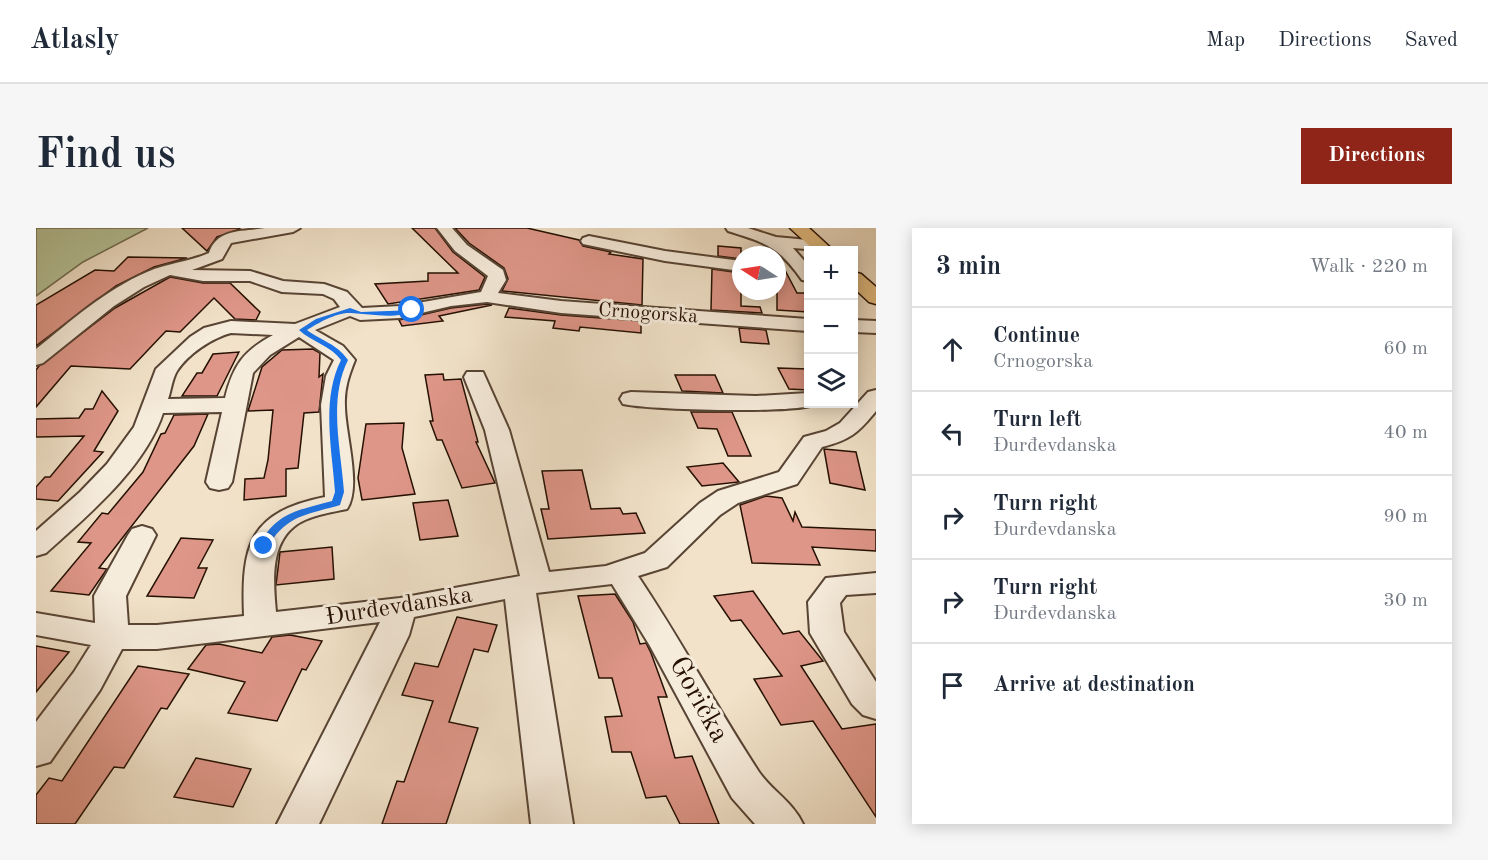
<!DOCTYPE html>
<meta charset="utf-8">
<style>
:root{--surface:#fff;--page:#f6f6f7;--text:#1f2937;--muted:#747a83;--line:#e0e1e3;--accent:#8f2418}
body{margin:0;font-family:"Old Standard TT",serif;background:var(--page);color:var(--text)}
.controls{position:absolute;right:18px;top:18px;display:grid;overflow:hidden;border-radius:0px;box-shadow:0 3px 15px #0003}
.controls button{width:54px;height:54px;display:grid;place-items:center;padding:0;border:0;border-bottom:2px solid var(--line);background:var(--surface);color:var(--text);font:30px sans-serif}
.compass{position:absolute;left:696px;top:18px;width:54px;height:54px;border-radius:50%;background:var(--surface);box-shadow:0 3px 15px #0003;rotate:282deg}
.stop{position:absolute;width:18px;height:18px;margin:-14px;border:4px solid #1a73e8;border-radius:50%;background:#fff}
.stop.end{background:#1a73e8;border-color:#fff;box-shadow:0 2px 6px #0008}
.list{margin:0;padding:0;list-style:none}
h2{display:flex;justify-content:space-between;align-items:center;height:78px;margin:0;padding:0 24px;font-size:26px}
h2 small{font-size:20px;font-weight:400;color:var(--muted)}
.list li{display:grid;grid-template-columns:39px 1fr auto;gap:18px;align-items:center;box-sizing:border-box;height:84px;padding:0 24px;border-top:2px solid var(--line)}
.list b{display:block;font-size:22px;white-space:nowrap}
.list p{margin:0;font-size:20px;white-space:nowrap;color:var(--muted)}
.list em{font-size:20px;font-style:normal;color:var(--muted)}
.icon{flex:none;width:33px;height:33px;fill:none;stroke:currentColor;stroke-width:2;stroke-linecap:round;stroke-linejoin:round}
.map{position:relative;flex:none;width:840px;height:596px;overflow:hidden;border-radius:0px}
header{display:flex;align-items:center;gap:36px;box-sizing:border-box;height:84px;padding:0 30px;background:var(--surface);border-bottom:2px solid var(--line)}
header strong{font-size:28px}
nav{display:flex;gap:33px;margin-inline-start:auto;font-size:21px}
.intro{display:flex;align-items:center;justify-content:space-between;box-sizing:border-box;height:144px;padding:0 36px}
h1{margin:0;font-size:42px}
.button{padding:15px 27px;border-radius:0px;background:var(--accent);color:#fff;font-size:21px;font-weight:700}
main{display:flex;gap:36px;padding:0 36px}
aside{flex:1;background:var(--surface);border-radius:0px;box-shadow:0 3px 15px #0003}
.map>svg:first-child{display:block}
.green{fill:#b6c49a;stroke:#6e6a4e;stroke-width:1.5}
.building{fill:#de9688;stroke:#251002;stroke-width:1.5}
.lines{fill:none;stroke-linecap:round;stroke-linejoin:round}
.street-casing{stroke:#584434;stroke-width:4}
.primary-casing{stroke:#251002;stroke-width:3}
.street{fill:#f6ecdc;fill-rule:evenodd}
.primary{fill:#e8c184;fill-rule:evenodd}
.route{fill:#1a73e8}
.labels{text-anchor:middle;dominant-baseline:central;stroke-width:6;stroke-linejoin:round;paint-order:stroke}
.far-street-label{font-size:20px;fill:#251002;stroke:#f6ecdc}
.street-label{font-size:24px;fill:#251002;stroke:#f6ecdc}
.near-street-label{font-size:28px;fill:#251002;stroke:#f6ecdc}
</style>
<header>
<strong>Atlasly</strong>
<nav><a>Map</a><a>Directions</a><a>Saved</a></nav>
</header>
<div class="intro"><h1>Find us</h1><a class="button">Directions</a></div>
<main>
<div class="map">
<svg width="840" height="596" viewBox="0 0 840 596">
<rect width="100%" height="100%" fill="#f1e2c9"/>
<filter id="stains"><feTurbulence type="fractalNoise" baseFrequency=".00333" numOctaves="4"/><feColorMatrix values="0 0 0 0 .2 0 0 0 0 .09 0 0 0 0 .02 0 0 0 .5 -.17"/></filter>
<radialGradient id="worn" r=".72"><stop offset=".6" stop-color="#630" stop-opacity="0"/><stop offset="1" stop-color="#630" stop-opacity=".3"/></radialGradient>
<path class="green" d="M0,0H112L47,34L0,68Z"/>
<g class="building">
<path d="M146,0H202L204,1L181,9L171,23Z"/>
<path d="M376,0H399L417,24L449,49L443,62L352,76L339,56L392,53V45H422Z"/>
<path d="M419,0H491L543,12L547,18L575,24L573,26L607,31L606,77L466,63L472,51L468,40L433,15Z"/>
<path d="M682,18L705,20V31L682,28Z"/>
<path d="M741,27L761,65H772V84L741,82Z"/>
<path d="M92,29L151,30L118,39L80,58L0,118V77L59,42L78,43Z"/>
<path d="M676,41L705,45V78L724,79L726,85L675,82Z"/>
<path d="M134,49L167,55H194L224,84L220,92L199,91L178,70L144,104L130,103L94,141L35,138L0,179V142L3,138L79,80Z"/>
<path d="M451,76L456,77L403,88L407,93L366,98L363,92L415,80Z"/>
<path d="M473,80L525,87L605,93V105L544,99L543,103L517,100L519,93L469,89Z"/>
<path d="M703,100L730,102L733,116L705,114Z"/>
<path d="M277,121L284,125L283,149L287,146L283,184L268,185L262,240L250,241V268L208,272L209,251L228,250L232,232L237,182L212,183L226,139L246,122Z"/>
<path d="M203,124L181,168H146L161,145H166L177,126Z"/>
<path d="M742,140L772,141V162L753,161Z"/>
<path d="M407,146L408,152L425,151L442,214H440L459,255L426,260L406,212H401L394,193H397L389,147Z"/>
<path d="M639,147H679L687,165L646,163Z"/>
<path d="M66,163L82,183L58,223L67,224L22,273L0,271V259L9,249H14L48,208L0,209V191L43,190L49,181H57Z"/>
<path d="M655,184H696L715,228H692L681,201L662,200Z"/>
<path d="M172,186L158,218L63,340L71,341L53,367L15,363L55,315L42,314L66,285L72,286L107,244L125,206L129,205L138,187Z"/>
<path d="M368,195L366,220L379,266L326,272L322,250L330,196Z"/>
<path d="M788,221L820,224L829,262L794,255Z"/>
<path d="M687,235L703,254L666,258L651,239Z"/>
<path d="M546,242L555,281L584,280L587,286L600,285L609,305L512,311L505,281H513L506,243Z"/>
<path d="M730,268L746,270L757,293L759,284L766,299L840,302V323L776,319L784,337L716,335L704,277Z"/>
<path d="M412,272L422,308L384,312L377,275Z"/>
<path d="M145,310L177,312L162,340H171L158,370L111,368Z"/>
<path d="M296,319L298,351L240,357L244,324Z"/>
<path d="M717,363L747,406L763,403L787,433L765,438L806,501L840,496V589L777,493L745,497L718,451L746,448L705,392L695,393L678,368Z"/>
<path d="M579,366L597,394L604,416L610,415L615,425L631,469H622L639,530L656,528L683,596H644L630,568L610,570L595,524H576L569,489L586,488L576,450H563L542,368Z"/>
<path d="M421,389L461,397L452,424L438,421L413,494L442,500L410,596H346L361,553L368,554L397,473L366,467L379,435L402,439Z"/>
<path d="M254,407L286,413L270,442L266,441L241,493L192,485L209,454L152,441L170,417L183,416L226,425L236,409Z"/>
<path d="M0,418L33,424L0,464Z"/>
<path d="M102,438L153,446L131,481L125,480L88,540L78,539L39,596H0V567L13,550L26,553Z"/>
<path d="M160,530L215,541L197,579L138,569Z"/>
</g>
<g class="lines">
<defs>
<g id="street">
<path d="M229,0H264L257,4L195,15L186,31L156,42L214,43L247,53L288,56L311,64L326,80L364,78L445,64L452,48L419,23L401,0H416L431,17L467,42L470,52L462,65L525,73L772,91V103L525,85L451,74L415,78L364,90L324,92L314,88L279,102L307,118L319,132C313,147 308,161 309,178C309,205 326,258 311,281C297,284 282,286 269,292C233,308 237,351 240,384L364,370L484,348L449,202L428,149L431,144H447L473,202L513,344L570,338L609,325L664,275L682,263L743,244L768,209L790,203L804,195L832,164L840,162V183C822,205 814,212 786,219L761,256L702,275L684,287L631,339L602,348C645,412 681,480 723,544C736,563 757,574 767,596H719L696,570L614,418L576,356L500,365L537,596H495L469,371L378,389L373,407L283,596H241L344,394L121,421H86L64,462L14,534L0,538V494L38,444L55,417L0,407V385L59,395L58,368L92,307L96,301L106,298L116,301L120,307L90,368L92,397H121L208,388C205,316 214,284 289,269L285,177L290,148L298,132L263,109L234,127L217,145L196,254L192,260L183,262L174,260L170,254L186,184L127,185C109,240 52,287 10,325L0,328V303L44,264L71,236L98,199L120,141L154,109L168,100L195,93L259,96L304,79L298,71L287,66L246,64L214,53H167L134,47L108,59L78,78L7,135L0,137V121C35,93 69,62 111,44C131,35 153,34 173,25C181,0 207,4 229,0ZM195,105L237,107C207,123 197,138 189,170L132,171C135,163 136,151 141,143C152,126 176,110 195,105Z"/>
<path d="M690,0H712L740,9L783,13L791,18L784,22L757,20L772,37V53L766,52C742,18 730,15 692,3Z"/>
<path d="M553,8L629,23L705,33V43L629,33L547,16L545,13L547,10Z"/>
<path d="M818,92L840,93V105L818,104Z"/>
<path d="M595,164L720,168L772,165V176H781C762,186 612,182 587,176L584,171L587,166Z"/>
<path d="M840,345V365L810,367L804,375L808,404L840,454V491L827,487L816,476L774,405L772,374L790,350Z"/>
</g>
<g id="primary">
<path d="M754,0H773L797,22H778Z"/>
<path d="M818,44L825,46L840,59V76L833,74L818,60Z"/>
</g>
</defs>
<use href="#street" class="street-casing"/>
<use href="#primary" class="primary-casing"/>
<use href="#street" class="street"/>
<use href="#primary" class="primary"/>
</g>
<path class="route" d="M314,80L325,84L380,82C360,92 335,86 315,85C301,84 282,95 271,102C287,114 300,115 312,132C292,172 305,221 308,264L304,277C270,287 250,287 231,320H224L223,318C239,284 264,282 296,273L299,264C296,221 285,172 305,132C295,118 276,114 263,102L280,91Z"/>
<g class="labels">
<g class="far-street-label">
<text transform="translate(612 86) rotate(4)">Crnogorska</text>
</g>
<g class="street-label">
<text transform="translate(363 379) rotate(-9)">Đurđevdanska</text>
</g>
<g class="near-street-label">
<text transform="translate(662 472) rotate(61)">Gorička</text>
</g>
</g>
<rect width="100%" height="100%" filter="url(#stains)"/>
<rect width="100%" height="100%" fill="url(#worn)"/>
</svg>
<div class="controls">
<button>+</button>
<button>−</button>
<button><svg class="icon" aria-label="layers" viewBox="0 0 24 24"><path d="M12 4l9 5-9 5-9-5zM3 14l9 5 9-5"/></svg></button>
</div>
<svg class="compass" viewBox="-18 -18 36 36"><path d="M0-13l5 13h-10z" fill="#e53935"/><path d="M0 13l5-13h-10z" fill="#747a83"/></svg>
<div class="stop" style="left:376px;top:82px"></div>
<div class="stop end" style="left:228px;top:318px"></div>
</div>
<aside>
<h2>3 min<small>Walk · 220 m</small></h2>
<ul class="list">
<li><svg class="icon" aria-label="ahead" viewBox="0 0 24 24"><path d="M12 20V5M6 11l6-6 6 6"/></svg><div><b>Continue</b><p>Crnogorska</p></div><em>60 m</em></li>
<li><svg class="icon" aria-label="left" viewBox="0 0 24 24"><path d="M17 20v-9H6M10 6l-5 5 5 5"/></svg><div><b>Turn left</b><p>Đurđevdanska</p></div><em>40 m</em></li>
<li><svg class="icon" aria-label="right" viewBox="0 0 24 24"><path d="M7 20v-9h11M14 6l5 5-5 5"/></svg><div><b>Turn right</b><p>Đurđevdanska</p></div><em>90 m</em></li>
<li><svg class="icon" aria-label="right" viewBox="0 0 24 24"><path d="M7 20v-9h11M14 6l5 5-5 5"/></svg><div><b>Turn right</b><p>Đurđevdanska</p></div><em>30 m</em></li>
<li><svg class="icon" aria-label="arrive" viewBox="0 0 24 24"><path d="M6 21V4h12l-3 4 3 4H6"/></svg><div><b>Arrive at destination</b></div></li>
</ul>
</aside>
</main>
